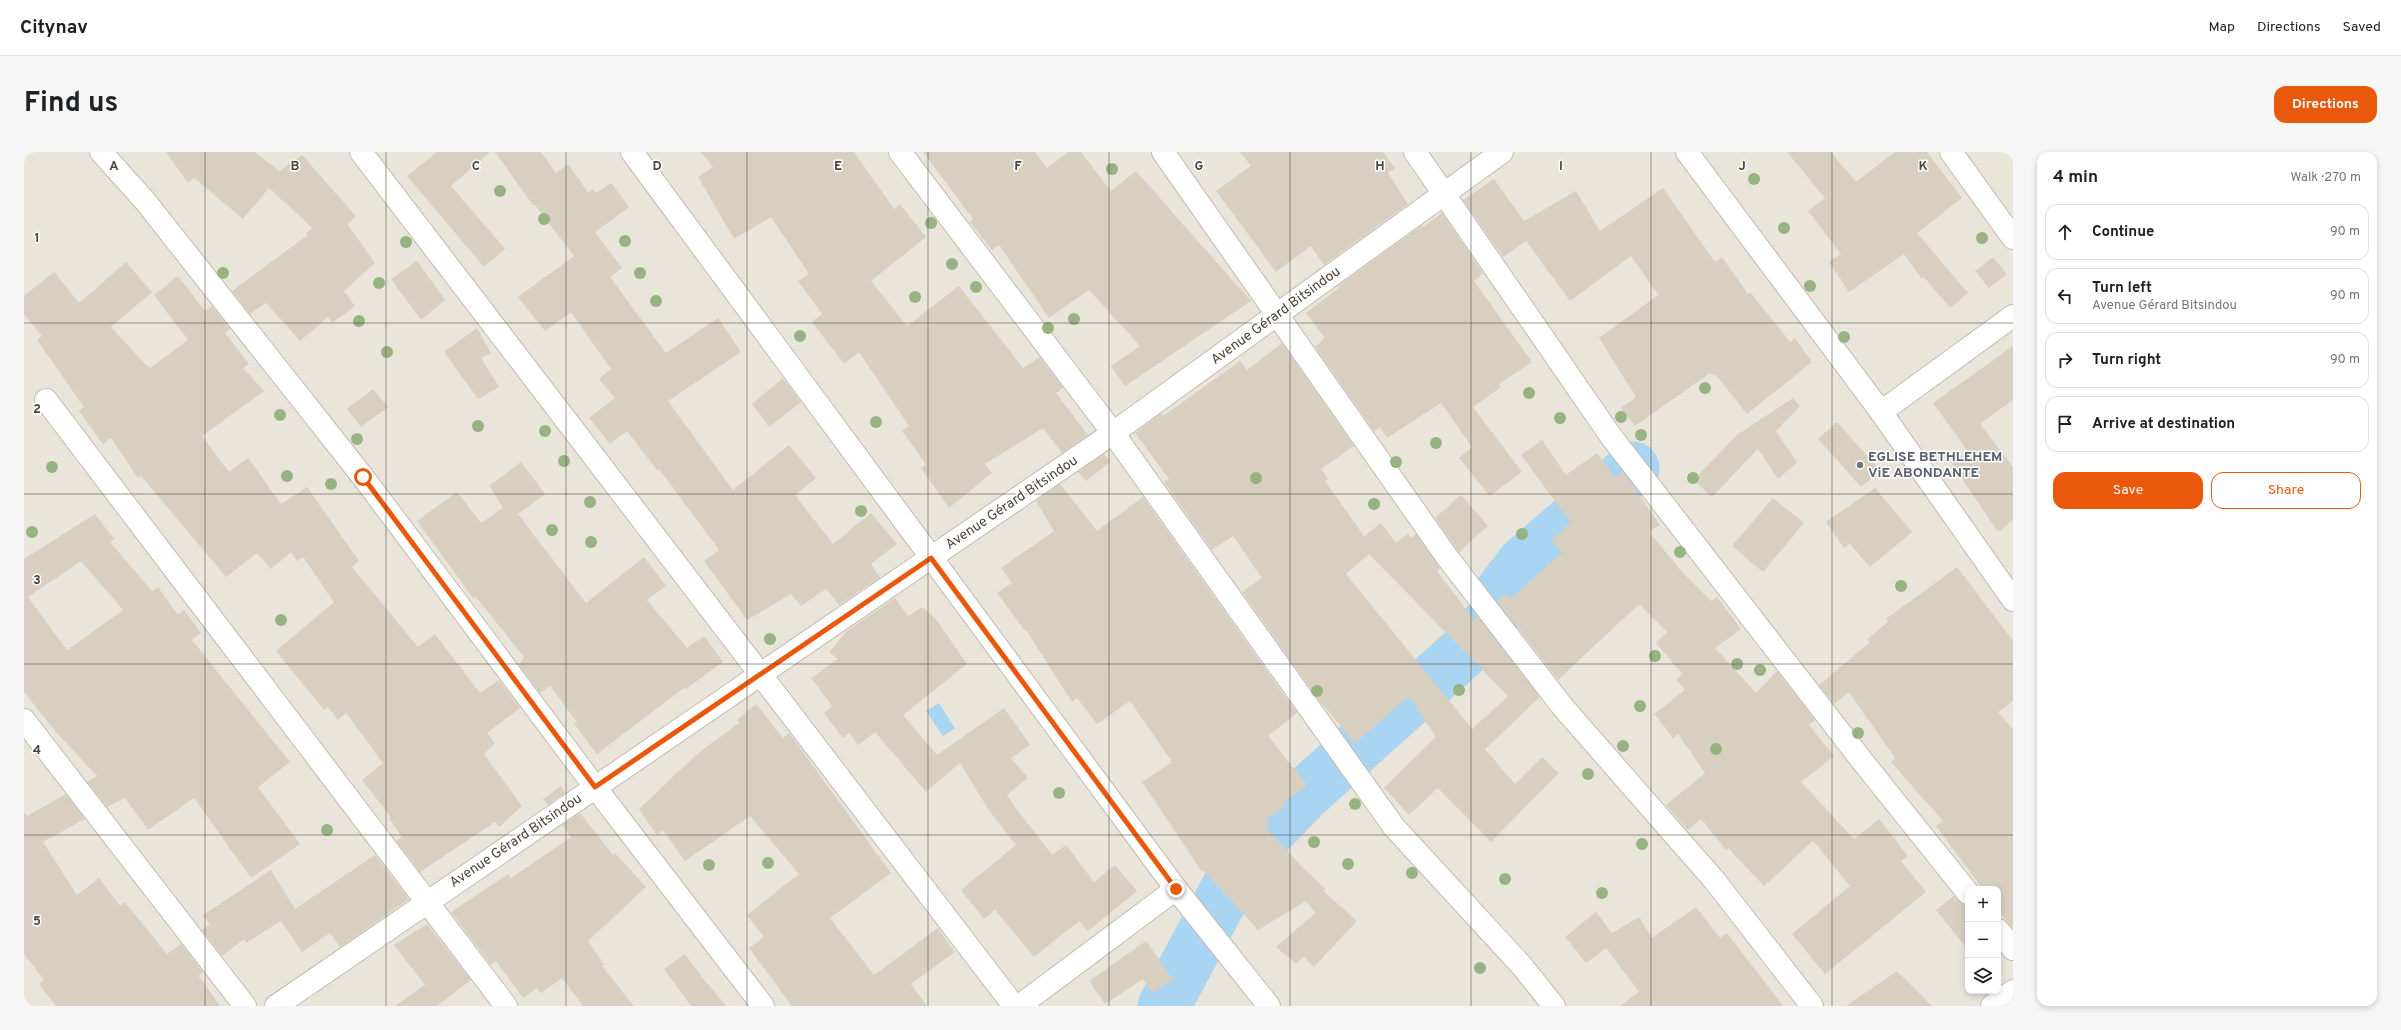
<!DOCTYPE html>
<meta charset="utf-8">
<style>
:root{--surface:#fff;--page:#f6f6f6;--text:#202124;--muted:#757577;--line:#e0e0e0;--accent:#ea580c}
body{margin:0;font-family:Overpass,sans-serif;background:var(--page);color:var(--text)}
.controls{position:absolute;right:12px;bottom:12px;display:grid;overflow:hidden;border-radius:8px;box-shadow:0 2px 6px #0003}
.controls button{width:36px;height:36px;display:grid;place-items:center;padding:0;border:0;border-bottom:1px solid var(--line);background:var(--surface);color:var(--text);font:20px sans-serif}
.stop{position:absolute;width:12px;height:12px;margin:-9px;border:3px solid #ea580c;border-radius:50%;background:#fff}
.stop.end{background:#ea580c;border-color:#fff;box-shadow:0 1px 4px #0008}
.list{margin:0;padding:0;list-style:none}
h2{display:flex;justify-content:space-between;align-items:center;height:52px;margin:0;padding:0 16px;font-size:17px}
h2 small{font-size:13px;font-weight:400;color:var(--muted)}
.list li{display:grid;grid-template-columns:26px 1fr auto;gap:12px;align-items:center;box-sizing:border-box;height:56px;margin:0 8px 8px;padding:0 8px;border:1px solid var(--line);border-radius:12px}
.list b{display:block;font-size:15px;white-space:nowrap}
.list p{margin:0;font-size:13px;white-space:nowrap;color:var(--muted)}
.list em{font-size:13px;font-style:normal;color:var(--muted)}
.actions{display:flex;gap:8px;padding:12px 16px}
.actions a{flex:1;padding:9px 0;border:1px solid var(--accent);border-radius:12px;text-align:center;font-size:14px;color:var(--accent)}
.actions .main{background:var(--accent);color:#fff}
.icon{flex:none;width:22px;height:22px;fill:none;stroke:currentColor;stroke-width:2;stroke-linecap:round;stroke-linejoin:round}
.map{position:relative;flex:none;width:1989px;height:854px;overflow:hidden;border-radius:12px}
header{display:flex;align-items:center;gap:24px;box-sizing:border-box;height:56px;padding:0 20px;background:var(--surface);border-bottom:1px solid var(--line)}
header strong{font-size:19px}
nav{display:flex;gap:22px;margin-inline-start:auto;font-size:14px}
.intro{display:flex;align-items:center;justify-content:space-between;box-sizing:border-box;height:96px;padding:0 24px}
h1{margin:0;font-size:28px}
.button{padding:10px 18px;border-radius:12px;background:var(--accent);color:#fff;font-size:14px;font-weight:700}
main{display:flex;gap:24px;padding:0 24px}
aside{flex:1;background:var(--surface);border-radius:12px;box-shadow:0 2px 6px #0003}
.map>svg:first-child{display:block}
.residential{fill:#eae5da;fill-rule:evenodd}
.water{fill:#a9d4f2}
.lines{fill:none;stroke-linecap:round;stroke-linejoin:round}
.river{stroke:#a9d4f2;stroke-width:53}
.building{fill:#d8cfc1;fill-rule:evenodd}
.minor-casing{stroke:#c2bbae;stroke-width:24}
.minor{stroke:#fff;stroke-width:22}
.tree{fill:#97b381}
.route{stroke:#ea580c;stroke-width:5}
.grid{fill:none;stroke:#4b4439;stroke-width:1;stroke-opacity:0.55}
.worship-dot{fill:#6b7280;stroke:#fff;stroke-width:1.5}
.labels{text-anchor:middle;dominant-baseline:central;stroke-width:3;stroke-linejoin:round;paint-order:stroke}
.street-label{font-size:14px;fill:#4b4439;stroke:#fff}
.worship-label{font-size:14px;font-weight:bold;fill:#5b616d;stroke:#fff;text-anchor:start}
.grid-label{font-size:13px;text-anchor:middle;font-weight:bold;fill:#4b4439;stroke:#fff;stroke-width:3;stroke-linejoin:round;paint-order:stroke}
</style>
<header>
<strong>Citynav</strong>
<nav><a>Map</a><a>Directions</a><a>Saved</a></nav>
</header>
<div class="intro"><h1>Find us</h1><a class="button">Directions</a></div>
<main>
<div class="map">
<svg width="1989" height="854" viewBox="0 0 1989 854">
<rect width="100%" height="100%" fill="#f6f3ec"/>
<path class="residential" d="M0,0H1989V854H0ZM1944,737H1974V839H1944Z"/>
<path class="water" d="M915,551L931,576L919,584L902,559Z"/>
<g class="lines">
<path class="river" d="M1140,854L1220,705L1281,642L1447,493L1474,458V444L1499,411L1609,316"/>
</g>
<g class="building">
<path d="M142,0H231L255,19L278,3L332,64L323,72L351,111L320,139L331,154L308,171L304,165L276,189L242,151L226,162L208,139L284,83L282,81L288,76L245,36L219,67L170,26L164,31Z"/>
<path d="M413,0H466L427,34L481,97L460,115L383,24Z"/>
<path d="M471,0H517L532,21L544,12L564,40L568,37L572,41L587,31L605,55L571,80L598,116L586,125L642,201L694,166L717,200L644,249L709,338L765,293L792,326L771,343L809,392L847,361L873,392L847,412L856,425L815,453L802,437L777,454L767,442L723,468L680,409L695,398L635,317L633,318L603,279L586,292L565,266L591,246L575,227L587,217L547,160L521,179L494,145L550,104L510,52L509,53Z"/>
<path d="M677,0H830L870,57L876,52L902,85L847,129L883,174L935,134L999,216L1016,205L1039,236L1032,241L1064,283L1038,301L1019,276L961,312L968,321L925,356L897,316L902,312L878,279L885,274L835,200L820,212L788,170L798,162L774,129L785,122L747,65L710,87L674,25L689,15Z"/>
<path d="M899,0H1011L1023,16L1044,0H1057L1087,39L1112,19L1227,149L1101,234L1087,214L1116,194L1065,138L1025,166L975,93L968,98L946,70L949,67Z"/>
<path d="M1216,0H1359L1371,16L1364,21L1384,52L1300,113L1287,94L1252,120L1192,39L1227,14Z"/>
<path d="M1763,0H1807L1832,30L1871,0H1903L1938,46L1893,81L1944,141L1926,156L1900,125L1898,127L1880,102L1825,140L1805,110L1817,102L1784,59L1801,46Z"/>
<path d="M1470,27L1500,69L1552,39L1576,79L1639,36L1691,110L1698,105L1724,142L1726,140L1766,190L1771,186L1788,210L1723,262L1691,222L1689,224L1686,221L1611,274L1597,256L1612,245L1575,186L1634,143L1607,104L1546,149L1502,89L1479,105L1439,48Z"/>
<path d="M1418,61L1459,121L1450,129L1508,210L1475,232L1477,235L1449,255L1498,320L1466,344L1435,306L1448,295L1417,251L1363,286L1356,275L1350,279L1291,195L1301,186L1282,161L1316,135L1314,134L1398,73L1399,75Z"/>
<path d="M1969,105L1983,122L1965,136L1951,119Z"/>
<path d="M393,109L421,148L397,168L367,127Z"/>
<path d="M102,110L128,140L87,175L121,212L126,216L164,188L130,143L154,124L181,159L188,154L206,177L201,181L225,212L219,216L240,239L178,284L205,320L224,306L257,352L283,335L335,409L328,415L394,495L411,482L456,541L475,528L496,556L463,581L471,591L460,602L498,654L475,675L471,670L396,720L372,689L378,685L365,666L367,665L338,628L359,611L322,561L314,568L304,555L300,558L252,499L310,450L279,405L273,409L267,400L247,417L233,401L202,425L117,324L114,326L87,286L79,292L55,259L60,255L13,188L18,184L0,162V144L30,120L55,151Z"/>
<path d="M453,176L467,201L457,206L475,235L454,247L420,200Z"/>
<path d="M1258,191L1330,294L1297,317L1304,327L1301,329L1340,384L1357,371L1372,391L1384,382L1387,386L1392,382L1416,416L1413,419L1450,468L1454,465L1516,545L1461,597L1491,632L1518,605L1535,621L1467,690L1414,636L1385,663L1360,636L1412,585L1385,544L1331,591L1294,547L1218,440L1238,426L1209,384L1188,398L1140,330L1145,327L1111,281L1138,261L1139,264L1216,209L1223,218ZM1345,402L1484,544L1448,577L1322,422Z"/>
<path d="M1989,194V248L1956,272L1989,315V368L1974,380L1926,309L1945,301L1909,251Z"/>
<path d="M759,226L777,250L745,275L728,252Z"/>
<path d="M349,237L364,255L337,275L323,257Z"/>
<path d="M1769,246L1776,254L1752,279L1773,310L1754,327L1734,297L1688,345L1670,328L1713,283Z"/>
<path d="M1813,270L1857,319L1837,335L1794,287Z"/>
<path d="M1518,288L1542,323L1573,301L1591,325L1599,320L1636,373L1625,380L1660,422L1687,449L1693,445L1717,477L1691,496L1732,541L1753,519L1791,568L1785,573L1810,604L1777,630L1830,687L1855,667L1884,704L1877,709L1902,740L1801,822L1768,782L1826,734L1789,689L1740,734L1704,696L1702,698L1677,667L1664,678L1642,653L1681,621L1654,582L1649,586L1630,562L1661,538L1652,527L1658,522L1632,491L1643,480L1615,452L1534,528L1473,449L1482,442L1486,447L1523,414L1522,413L1538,402L1527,388L1547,371L1497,303Z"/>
<path d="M1080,302L1086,310L1062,329L1054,320Z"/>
<path d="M497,310L521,342L494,362L562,451L620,405L642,434L623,448L663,496L680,484L699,510L662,537L660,536L573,602L550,572L553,570L526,534L516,541L495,513L500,505L451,444L449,446L393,369L433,340L457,371L479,356L465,334Z"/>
<path d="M1036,332L1073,379L1119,345L1273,561L1244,584L1283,633L1259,651L1261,655L1242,667L1246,673L1242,676L1280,717L1302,737L1299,739L1333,769L1290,815L1280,805L1272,812L1252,795L1291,761L1282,749L1234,778L1180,719L1178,720L1118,630L1148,610L1106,549L1073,572L1053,546L1048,550L1002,478L1001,479L973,441L988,431L977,416L1030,379L1012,349Z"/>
<path d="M1851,336L1888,380L1846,415L1826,392L1820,396L1802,370Z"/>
<path d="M1437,343L1464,374L1435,400L1411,366Z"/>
<path d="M1749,346L1780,371L1739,420L1708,394Z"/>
<path d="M71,362L90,387L86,390L128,439L134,435L154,463L160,458L177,481L168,488L266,610L234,635L276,692L227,726L170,646L124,678L101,646L83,655L63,630L73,624L32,580L0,540V407ZM57,409L99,458L43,498L4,445Z"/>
<path d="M1933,415L1989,489V549L1974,560L1989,577V777L1974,758V737H1959L1912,674L1919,669L1867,610L1871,606L1825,540L1810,552L1795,533L1846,490L1843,487L1864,470L1862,467Z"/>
<path d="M871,446L884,464L898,455L911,466L943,512L879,563L913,603L980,556L1006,593L987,606L1004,626L983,643L991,655L1028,703L1042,693L1070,730L1091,713L1113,739L1064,779L1055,769L1010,805L971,758L960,767L937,738L992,693L964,657L936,611L902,640L851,580L834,593L825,581L819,586L800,561L808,554L787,526L814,507L805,500L823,479Z"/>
<path d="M732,552L759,586L765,581L867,721L806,766L850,823L914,776L931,800L887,832L903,854H768L725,796L740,785L723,763L775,722L726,664L661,709L639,678L633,683L615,657L674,601L715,571L713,568Z"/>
<path d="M537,634L541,641L524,653L519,647Z"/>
<path d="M42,642L61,667L19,690L53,743L75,726L96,754L101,750L143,802L157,792L179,820L175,824L196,854H32L15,832L20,828L0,802V660L3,664Z"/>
<path d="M556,661L589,703L591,701L622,735L564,789L580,812L578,814L610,854H559L538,826L517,841L513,836L499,846L472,809L467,813L427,760L484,722L487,726L547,685L538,673Z"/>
<path d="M351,703L385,747L316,795L306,781L278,800L257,769L222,791L220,787L198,804L178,778L186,773L179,763L247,718L271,757Z"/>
<path d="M1930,744L1939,752L1944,753V798L1912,758Z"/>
<path d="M1672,755L1696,786L1703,781L1759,854H1596L1615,840L1582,796L1562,811L1541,785L1572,760L1588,781L1615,765L1628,786Z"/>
<path d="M403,772L447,828L413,854H371L401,833L370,793Z"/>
<path d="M1122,789L1149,828L1128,841L1119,827L1081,852L1065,829Z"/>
<path d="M661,802L678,825L702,854H667L640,817Z"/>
<path d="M1873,819L1908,854H1822Z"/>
</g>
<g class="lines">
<defs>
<g id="minor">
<path d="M77,0L121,49L339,325L571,635L739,854"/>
<path d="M337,0L990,854"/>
<path d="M608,0L1152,737L1245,854"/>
<path d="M876,0L1089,281L1370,675L1498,814L1530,854"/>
<path d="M1139,0L1423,405L1538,554L1691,729L1788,854"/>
<path d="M1391,0L1586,283L1839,610L1944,741"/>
<path d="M1663,0L1857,260L1989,448"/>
<path d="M1927,0L1989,86"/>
<path d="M22,248L482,854"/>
<path d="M1857,260L1989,164"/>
<path d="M0,568L221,854"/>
<path d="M1974,778L1989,797"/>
<path d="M252,854L1089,281L1478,0"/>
<path d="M995,854L1152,737"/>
<path d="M1968,854L1989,839"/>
</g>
</defs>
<use href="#minor" class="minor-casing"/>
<use href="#minor" class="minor"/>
</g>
<g class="tree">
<circle cx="1088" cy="17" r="6"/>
<circle cx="1730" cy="27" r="6"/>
<circle cx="476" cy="39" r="6"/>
<circle cx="520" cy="67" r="6"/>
<circle cx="907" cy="71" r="6"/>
<circle cx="1760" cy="76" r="6"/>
<circle cx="1958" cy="86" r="6"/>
<circle cx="601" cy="89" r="6"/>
<circle cx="382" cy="90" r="6"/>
<circle cx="928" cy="112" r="6"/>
<circle cx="199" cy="121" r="6"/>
<circle cx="616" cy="121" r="6"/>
<circle cx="355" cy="131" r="6"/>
<circle cx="1786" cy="134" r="6"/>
<circle cx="952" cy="135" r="6"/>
<circle cx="891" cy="145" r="6"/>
<circle cx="632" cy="149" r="6"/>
<circle cx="1050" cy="167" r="6"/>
<circle cx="335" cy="169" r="6"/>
<circle cx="1024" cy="176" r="6"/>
<circle cx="776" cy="184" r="6"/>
<circle cx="1820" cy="185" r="6"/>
<circle cx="363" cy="200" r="6"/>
<circle cx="1681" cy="236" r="6"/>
<circle cx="1505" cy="241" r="6"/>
<circle cx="256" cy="263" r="6"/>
<circle cx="1597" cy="265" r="6"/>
<circle cx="1536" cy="266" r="6"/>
<circle cx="852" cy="270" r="6"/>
<circle cx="454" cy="274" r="6"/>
<circle cx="521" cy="279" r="6"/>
<circle cx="1617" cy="283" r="6"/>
<circle cx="333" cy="287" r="6"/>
<circle cx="1412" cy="291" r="6"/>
<circle cx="540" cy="309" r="6"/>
<circle cx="1372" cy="310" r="6"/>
<circle cx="28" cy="315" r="6"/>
<circle cx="263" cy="324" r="6"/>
<circle cx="1232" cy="326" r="6"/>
<circle cx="1669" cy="326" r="6"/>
<circle cx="307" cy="332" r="6"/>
<circle cx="566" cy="350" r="6"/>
<circle cx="1350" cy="352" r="6"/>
<circle cx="837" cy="359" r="6"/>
<circle cx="528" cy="378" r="6"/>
<circle cx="8" cy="380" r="6"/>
<circle cx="1498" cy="382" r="6"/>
<circle cx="567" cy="390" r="6"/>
<circle cx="1656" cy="400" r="6"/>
<circle cx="1877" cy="434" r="6"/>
<circle cx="257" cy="468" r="6"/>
<circle cx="746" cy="487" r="6"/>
<circle cx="1631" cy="504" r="6"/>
<circle cx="1713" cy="512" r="6"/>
<circle cx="1736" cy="518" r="6"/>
<circle cx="1435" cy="538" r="6"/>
<circle cx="1293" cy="539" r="6"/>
<circle cx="1616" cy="554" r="6"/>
<circle cx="1834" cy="581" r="6"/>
<circle cx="1599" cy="594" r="6"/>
<circle cx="1692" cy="597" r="6"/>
<circle cx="1564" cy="622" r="6"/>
<circle cx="1035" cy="641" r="6"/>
<circle cx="1331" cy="652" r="6"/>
<circle cx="303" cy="678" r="6"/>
<circle cx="1290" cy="690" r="6"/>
<circle cx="1618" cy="692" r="6"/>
<circle cx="744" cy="711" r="6"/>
<circle cx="1324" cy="712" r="6"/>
<circle cx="685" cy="713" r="6"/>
<circle cx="1388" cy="721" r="6"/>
<circle cx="1481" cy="727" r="6"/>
<circle cx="1578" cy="741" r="6"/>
<circle cx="1456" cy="816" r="6"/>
</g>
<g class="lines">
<path class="route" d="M339,325L571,635L907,406L1152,737"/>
</g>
<path class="grid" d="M181,0V854M362,0V854M542,0V854M723,0V854M904,0V854M1085,0V854M1266,0V854M1447,0V854M1627,0V854M1808,0V854M0,171H1989M0,342H1989M0,512H1989M0,683H1989"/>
<circle class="worship-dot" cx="1836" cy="313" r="4"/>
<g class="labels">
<g class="street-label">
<text transform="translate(1252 164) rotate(-36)">Avenue Gérard Bitsindou</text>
<text transform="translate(988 351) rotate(-34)">Avenue Gérard Bitsindou</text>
<text transform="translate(492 689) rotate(-34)">Avenue Gérard Bitsindou</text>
</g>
<g class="worship-label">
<text x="1844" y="305">EGLISE BETHLEHEM<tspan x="1844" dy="16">ViE ABONDANTE</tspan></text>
</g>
</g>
<g class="grid-label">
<text x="90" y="18">A</text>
<text x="271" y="18">B</text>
<text x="452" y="18">C</text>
<text x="633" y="18">D</text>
<text x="814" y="18">E</text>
<text x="994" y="18">F</text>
<text x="1175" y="18">G</text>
<text x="1356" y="18">H</text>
<text x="1537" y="18">I</text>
<text x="1718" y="18">J</text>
<text x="1899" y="18">K</text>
<text x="13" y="90">1</text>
<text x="13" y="261">2</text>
<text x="13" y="432">3</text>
<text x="13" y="602">4</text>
<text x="13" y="773">5</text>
</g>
</svg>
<div class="controls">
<button>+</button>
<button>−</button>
<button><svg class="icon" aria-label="layers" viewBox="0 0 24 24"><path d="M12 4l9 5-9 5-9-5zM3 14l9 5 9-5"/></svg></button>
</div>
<div class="stop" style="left:339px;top:325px"></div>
<div class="stop end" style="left:1152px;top:737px"></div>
</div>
<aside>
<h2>4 min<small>Walk · 270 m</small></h2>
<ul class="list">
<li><svg class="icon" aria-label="ahead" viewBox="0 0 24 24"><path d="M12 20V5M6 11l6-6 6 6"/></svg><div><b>Continue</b></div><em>90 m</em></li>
<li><svg class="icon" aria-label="left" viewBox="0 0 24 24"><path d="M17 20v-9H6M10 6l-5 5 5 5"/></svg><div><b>Turn left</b><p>Avenue Gérard Bitsindou</p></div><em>90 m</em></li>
<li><svg class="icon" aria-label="right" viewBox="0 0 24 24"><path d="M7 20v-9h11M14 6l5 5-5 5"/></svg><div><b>Turn right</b></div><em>90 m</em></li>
<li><svg class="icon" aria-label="arrive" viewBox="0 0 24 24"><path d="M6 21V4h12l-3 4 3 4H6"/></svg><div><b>Arrive at destination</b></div></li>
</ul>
<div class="actions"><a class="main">Save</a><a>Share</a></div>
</aside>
</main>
